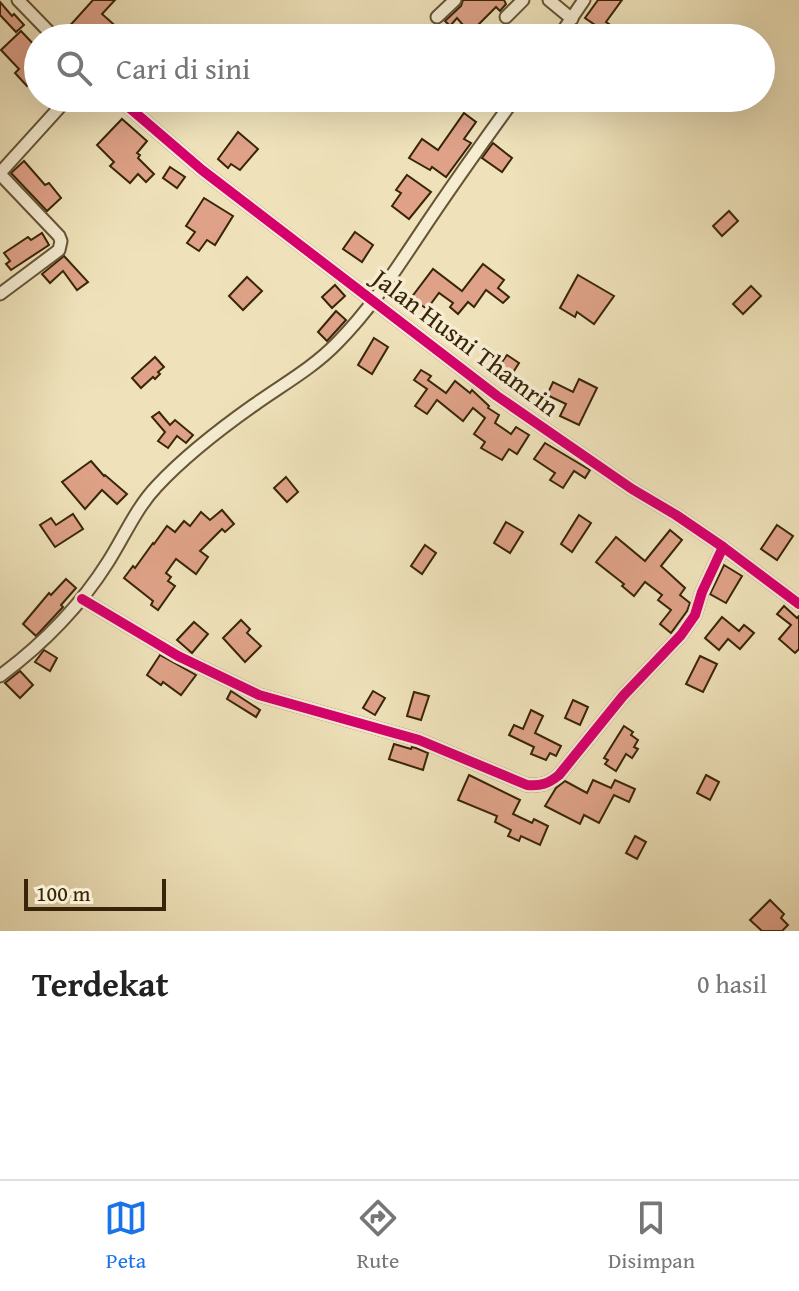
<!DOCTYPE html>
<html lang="id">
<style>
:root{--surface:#fff;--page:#f6f6f6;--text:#222;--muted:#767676;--line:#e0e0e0;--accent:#1a73e8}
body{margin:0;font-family:"Gentium Book Plus",serif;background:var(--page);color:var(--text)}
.scale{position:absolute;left:24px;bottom:20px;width:142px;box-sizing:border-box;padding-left:8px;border:4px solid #382509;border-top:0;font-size:22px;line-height:28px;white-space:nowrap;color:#382509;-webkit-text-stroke:6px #f5ecd2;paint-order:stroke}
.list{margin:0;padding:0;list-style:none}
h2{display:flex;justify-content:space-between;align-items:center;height:104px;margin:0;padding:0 32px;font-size:34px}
h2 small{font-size:26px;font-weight:400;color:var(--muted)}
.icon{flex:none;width:44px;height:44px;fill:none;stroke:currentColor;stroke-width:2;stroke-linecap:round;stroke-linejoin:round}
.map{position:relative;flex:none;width:799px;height:931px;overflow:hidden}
.search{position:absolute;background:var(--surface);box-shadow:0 8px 32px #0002;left:24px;right:24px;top:24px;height:88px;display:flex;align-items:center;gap:20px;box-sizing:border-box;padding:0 28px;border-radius:44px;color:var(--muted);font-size:30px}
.sheet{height:248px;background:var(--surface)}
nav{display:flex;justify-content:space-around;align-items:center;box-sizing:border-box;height:112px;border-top:2px solid var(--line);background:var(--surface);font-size:22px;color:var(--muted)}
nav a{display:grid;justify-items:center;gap:4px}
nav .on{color:var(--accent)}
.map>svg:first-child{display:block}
.building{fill:#dfa288;stroke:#382509;stroke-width:2}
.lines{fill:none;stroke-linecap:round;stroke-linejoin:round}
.minor-casing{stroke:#665435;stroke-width:15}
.minor{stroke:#f5ecd2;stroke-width:11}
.cycleway-casing{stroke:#f5ecd2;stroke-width:15}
.cycleway{stroke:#d6006c;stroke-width:10}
.labels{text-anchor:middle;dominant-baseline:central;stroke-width:7;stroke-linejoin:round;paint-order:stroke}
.street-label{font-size:26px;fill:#382509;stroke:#f5ecd2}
</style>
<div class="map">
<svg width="799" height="931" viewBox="0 0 799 931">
<rect width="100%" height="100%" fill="#efe2ba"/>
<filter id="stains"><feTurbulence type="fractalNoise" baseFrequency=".0025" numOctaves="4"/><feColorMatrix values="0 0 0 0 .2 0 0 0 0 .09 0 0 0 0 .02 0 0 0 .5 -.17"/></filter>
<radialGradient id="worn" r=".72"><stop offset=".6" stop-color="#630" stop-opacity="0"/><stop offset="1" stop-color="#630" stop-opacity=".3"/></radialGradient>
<g class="building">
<path d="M93,0H115L102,14L119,29L111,38H75L66,30Z"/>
<path d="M463,0H504L506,4L500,11L496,7L470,33L457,18L450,26L445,21L461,6Z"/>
<path d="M598,0H622L606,22L609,24L604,31L585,18Z"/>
<path d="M0,2L12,16L14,14L24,25L16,32L0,15Z"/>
<path d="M21,31L38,49V82L34,79L27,86L15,73L19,69L1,50Z"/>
<path d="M464,113L476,122L464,139L471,143L446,177L432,167L430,170L409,158L422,139L438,150Z"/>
<path d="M122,119L147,141L137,153L140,155L138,158L154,174L146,182L138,174L130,183L110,166L114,162L97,145Z"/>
<path d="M238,132L258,149L240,170L231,164L228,168L218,159Z"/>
<path d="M493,143L512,158L502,172L482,158Z"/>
<path d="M24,161L45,185L49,183L61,198L47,211L11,173Z"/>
<path d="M170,167L185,177L177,188L163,178Z"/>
<path d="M407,175L431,192L409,219L392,206L401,193L396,190Z"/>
<path d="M204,198L233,216L215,245L207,240L199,251L187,243L195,232L186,226Z"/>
<path d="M729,211L738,221L722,236L713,226Z"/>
<path d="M355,232L373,245L362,262L343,249Z"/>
<path d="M42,233L49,245L11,270L6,264L10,261L4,253L28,237L31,240Z"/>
<path d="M64,256L88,282L77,290L63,271L50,283L42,274Z"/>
<path d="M483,264L504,280L498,288L509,297L503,303L486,290L474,307L468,302L458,314L450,307L453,303L439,293L427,309L411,298L433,269L462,291Z"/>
<path d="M578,275L614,296L594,324L577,312L575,317L560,308Z"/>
<path d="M247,277L262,291L243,310L229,296Z"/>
<path d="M335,285L345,296L332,308L322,297Z"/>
<path d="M751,286L761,296L743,314L733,304Z"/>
<path d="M336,311L346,320L327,341L318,332Z"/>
<path d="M374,338L388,347L372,374L358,365Z"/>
<path d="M507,355L519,363L505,385L492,376Z"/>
<path d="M155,357L164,367L158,372L160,374L155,379L153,377L141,388L132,378Z"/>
<path d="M421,370L431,376L428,380L446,393L455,381L470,393L472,390L489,406L488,408L499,415L495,423L511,434L516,427L529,435L517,454L509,449L502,460L481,448L485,442L474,434L485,418L473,408L463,421L437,400L427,414L415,406L427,389L414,380Z"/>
<path d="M579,379L597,388L579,425L560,416L566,404L547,395L553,382L573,392Z"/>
<path d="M159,412L170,425L175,420L193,435L186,443L177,436L168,448L158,441L165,432L152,417Z"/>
<path d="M545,443L590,470L585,478L574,471L563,488L550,480L555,473L534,459Z"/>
<path d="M91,461L104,476L105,475L127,494L117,504L102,490L85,509L62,482Z"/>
<path d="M286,477L298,492L287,502L274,488Z"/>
<path d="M222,510L234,524L225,532L222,529L200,551L208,557L196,574L176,559L166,573L171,577L168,581L175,586L158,610L151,605L153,601L124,578L133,566L135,568L153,543L154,544L167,526L175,532L184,521L190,526L201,512L210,520Z"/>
<path d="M73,514L83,529L55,547L40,525L51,518L56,525Z"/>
<path d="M579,515L591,523L572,552L561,544Z"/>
<path d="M506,522L523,532L510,553L494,543Z"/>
<path d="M777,525L793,536L777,560L761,549Z"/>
<path d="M670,530L682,540L661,566L685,588L680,595L690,603L687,611L671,633L660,624L671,610L658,600L662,595L645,582L634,596L622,586L624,584L596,562L616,537L645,561Z"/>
<path d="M425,545L436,553L422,574L411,566Z"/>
<path d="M724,565L742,576L726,603L710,594Z"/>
<path d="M66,579L76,588L61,605L63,607L36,636L23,624L49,593L51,595Z"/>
<path d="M784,606L797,618L799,616V649L795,653L779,639L791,625L777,614Z"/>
<path d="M722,617L739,631L744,625L754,633L740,649L728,639L719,650L705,638Z"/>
<path d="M241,620L250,629L247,633L261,646L245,662L223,638Z"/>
<path d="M194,622L208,634L192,653L177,640Z"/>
<path d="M44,650L57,658L50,671L35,662Z"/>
<path d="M160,655L196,675L181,695L163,682L161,685L147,675Z"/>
<path d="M700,656L717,664L703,692L686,684Z"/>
<path d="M20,671L33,685L20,698L5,683Z"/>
<path d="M231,691L260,710L256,717L227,699Z"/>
<path d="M373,691L385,698L375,715L363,708Z"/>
<path d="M414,692L429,696L421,720L407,716Z"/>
<path d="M573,700L588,707L580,725L565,718Z"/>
<path d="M531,710L543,716L535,733L561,746L556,756L550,753L546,760L531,754L534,747L509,735L514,725L523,729Z"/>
<path d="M624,726L633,732L631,735L638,740L634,747L638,749L632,758L626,754L616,771L605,764L608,760L604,758Z"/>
<path d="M394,744L411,749L412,747L416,748L428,753L423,770L389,759Z"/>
<path d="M469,775L520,800L513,814L532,823L534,819L548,826L540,845L521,836L519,841L508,836L511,830L495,822L497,816L458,800Z"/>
<path d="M706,775L719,782L710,800L697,793Z"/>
<path d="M593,780L611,788L615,780L635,789L629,802L614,795L599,823L584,815L580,824L545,806L556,788L565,781L587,793Z"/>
<path d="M635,836L646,842L637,859L626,853Z"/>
<path d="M770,900L784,914L781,918L788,925L782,931H762L750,920Z"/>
</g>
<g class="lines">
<defs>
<g id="minor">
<path d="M18,0L55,38"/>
<path d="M549,0L572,19"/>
<path d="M437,17L455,0"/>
<path d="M506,17L523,0"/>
<path d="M558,38L584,0"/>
<path d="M118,98L202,170L497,396L632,489L676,515L723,547L799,604"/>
<path d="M0,173L68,98"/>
<path d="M0,174L59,236L61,241L59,250L0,294"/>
<path d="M82,599L178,656L259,695L419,740L527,785C541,786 548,784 559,775L623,696L681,635L695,615L702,592L723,547"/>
<path d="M0,676C43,644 79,608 108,562C124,537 136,508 157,486C186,455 220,429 254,405C282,385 313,368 337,343C370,310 395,271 421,232C451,187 483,142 515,98"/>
</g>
</defs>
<use href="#minor" class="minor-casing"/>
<use href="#minor" class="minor"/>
<defs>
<g id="cycleway">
<path d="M118,98L202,170L497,396L632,489L676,515L723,547L799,604"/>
<path d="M82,599L178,656L259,695L419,740L527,785C541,786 548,784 559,775L623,696L681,635L695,615L702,592L723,547"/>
</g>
</defs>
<use href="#cycleway" class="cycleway-casing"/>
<use href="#cycleway" class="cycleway"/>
</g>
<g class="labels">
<g class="street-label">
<text transform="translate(466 342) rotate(37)">Jalan Husni Thamrin</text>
</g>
</g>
<rect width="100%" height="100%" filter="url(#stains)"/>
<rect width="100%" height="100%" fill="url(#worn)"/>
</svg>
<div class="scale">100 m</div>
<div class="search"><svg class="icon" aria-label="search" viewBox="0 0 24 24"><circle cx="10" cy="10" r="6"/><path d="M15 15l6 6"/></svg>Cari di sini</div>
</div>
<section class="sheet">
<h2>Terdekat<small>0 hasil</small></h2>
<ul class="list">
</ul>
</section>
<nav>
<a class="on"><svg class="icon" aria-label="map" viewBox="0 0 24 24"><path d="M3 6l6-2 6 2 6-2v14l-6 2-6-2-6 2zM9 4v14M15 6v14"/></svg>Peta</a>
<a><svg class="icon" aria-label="directions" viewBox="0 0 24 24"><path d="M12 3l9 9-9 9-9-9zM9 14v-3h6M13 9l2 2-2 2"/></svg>Rute</a>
<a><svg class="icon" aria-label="saved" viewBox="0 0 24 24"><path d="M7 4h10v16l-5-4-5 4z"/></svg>Disimpan</a>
</nav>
